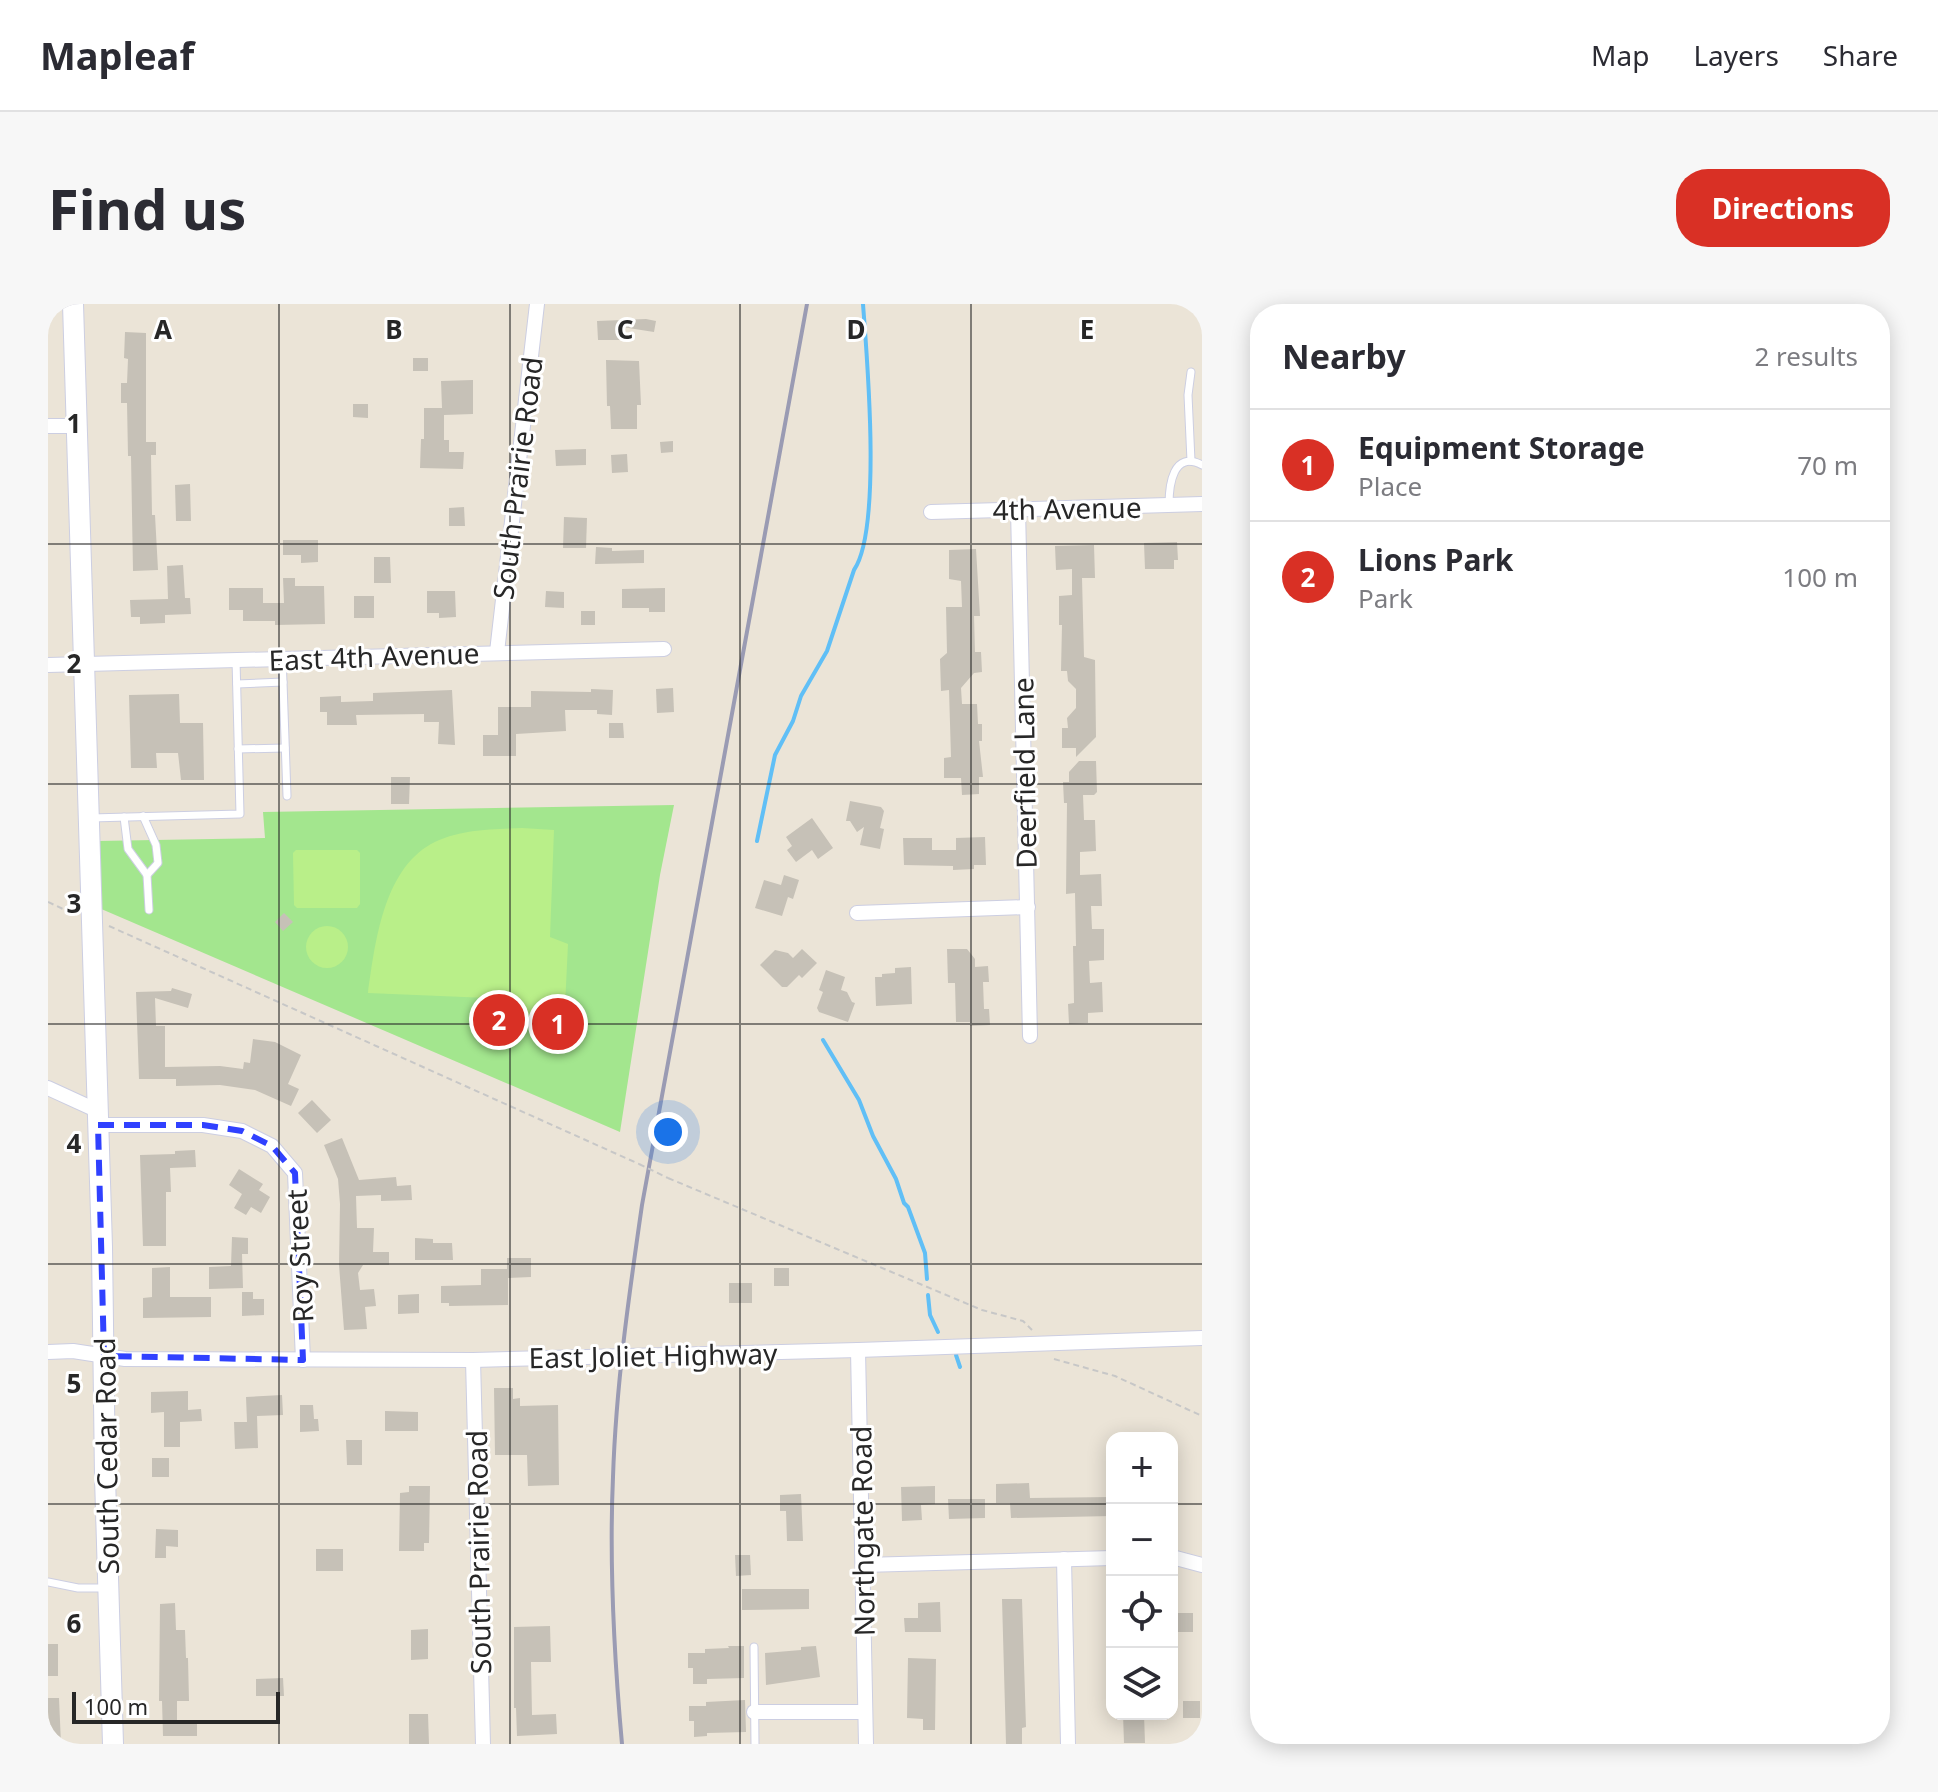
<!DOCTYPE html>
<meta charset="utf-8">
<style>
:root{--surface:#fff;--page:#f7f7f7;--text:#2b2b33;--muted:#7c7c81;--line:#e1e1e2;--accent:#d93025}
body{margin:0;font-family:"Noto Sans",sans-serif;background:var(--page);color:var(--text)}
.controls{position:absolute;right:24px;bottom:24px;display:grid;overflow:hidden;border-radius:16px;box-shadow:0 4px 20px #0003}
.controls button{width:72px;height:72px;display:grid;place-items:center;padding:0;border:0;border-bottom:2px solid var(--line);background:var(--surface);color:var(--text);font:40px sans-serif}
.scale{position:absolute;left:24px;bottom:20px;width:208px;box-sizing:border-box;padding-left:8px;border:4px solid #272727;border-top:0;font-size:22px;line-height:28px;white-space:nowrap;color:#272727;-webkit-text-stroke:6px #fff;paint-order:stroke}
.you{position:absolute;left:620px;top:828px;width:28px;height:28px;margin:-20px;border:6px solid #fff;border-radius:50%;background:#1a73e8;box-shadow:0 0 0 12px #1a73e833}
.badge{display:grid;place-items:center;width:52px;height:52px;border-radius:50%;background:var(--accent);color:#fff;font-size:26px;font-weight:700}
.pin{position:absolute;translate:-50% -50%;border:4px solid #fff;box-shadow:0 2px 8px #0006}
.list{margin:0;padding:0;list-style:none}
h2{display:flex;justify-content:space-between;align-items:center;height:104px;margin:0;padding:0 32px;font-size:34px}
h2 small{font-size:26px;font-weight:400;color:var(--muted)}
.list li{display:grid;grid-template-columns:52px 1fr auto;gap:24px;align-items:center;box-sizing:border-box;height:112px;padding:0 32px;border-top:2px solid var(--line)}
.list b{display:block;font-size:30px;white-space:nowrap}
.list p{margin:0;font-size:26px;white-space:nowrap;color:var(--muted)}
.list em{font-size:26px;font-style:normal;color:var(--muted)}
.icon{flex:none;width:44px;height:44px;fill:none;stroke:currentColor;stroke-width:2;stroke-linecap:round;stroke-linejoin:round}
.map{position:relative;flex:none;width:1154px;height:1440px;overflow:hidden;border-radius:32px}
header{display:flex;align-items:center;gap:48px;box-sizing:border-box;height:112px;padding:0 40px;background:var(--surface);border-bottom:2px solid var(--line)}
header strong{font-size:38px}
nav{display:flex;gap:44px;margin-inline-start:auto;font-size:28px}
.intro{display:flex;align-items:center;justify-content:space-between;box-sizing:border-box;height:192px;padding:0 48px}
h1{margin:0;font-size:56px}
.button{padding:20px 36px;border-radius:32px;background:var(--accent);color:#fff;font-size:28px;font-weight:700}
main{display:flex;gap:48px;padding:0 48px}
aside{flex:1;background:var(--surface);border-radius:32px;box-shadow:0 4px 20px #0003}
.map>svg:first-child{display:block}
.green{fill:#a3e68e}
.pitch{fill:#b9ef89}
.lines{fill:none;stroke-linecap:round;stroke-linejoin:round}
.stream{stroke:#60bff6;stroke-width:4}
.building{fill:#c6c1b7}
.service-casing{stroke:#cccee2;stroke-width:9}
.minor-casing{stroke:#cccee2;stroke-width:16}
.secondary-casing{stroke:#cccee2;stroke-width:22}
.path{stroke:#c7c7c7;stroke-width:2;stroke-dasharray:6 4;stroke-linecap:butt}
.service{stroke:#fff;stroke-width:7}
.minor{stroke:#fff;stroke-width:14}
.secondary{stroke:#fff;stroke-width:20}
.rail{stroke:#9a9bb3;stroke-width:4}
.path-bridge{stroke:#c7c7c7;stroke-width:2;stroke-dasharray:6 4;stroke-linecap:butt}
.marked{fill:none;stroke:#3041ff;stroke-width:6;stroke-dasharray:16 10;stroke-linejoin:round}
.grid{fill:none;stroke:#272727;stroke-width:2;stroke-opacity:0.55}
.labels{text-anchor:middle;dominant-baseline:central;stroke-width:6;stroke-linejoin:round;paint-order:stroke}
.street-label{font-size:28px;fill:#272727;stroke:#fff}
.grid-label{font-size:26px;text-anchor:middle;font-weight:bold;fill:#272727;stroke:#fff;stroke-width:6;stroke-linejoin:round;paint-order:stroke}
</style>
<header>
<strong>Mapleaf</strong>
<nav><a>Map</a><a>Layers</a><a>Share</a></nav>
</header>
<div class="intro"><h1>Find us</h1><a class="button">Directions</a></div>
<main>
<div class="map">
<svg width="1154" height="1440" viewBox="0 0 1154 1440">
<rect width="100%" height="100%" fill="#ebe4d7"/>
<path class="green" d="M626,501L612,571L572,828L51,604L49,537L217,534L215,508Z"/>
<g class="pitch">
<path d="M474,524L506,526L502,633L520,640L517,702L510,711L440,708V694L320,689C327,640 335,567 383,540C410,525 444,525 474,524Z"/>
<path d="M248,546H309L312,549V600L309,604H249L246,601L245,549Z"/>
<circle cx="279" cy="643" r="21"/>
</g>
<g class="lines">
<g class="stream">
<path d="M709,537L727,451L745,417L753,392L779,347L806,266C834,225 819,54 815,0"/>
<path d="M775,736L811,796L825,832L848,875L856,899L860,903L877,949L879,975"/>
<path d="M880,991L882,1011L890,1028"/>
<path d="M908,1051L912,1063"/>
</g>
</g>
<g class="building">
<path d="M598,15L608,17L606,28L574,23L575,36H550L549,17Z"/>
<path d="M77,28L98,29V138H108V151H103L104,211H107L110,266L85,267L83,152H80L79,99H73V79H79L80,55L76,54Z"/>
<rect x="365" y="54" width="15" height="13"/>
<path d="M558,56L591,57L593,101H589V125H563L562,102H559Z"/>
<path d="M425,76V110L396,111V136H401V148H416L415,165L372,164L373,135H376V104H394L393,77Z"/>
<path d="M305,100H320V114L305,113Z"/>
<path d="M625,137V148L613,149L612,138Z"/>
<path d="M538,145V161L508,162L507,146Z"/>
<path d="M579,150L580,168L564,169L563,151Z"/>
<path d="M142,180L143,217H128L127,181Z"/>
<path d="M416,203L417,222H401V204Z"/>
<path d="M516,213L539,214L538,244H515Z"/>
<path d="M235,236H270V258L253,259V251H235Z"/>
<path d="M1129,238L1130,256H1126V265H1097L1096,239Z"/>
<path d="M1046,241L1047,274H1034L1036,353L1047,356L1048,433L1028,453V444H1014V424H1020L1019,414L1028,404V385L1020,377L1019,367H1013L1014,321H1011V292L1024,291V265L1008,266L1007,242Z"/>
<path d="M548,243L564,244V247L596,246V259L547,260Z"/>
<path d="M928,245L932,312H926L927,348H933L934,368L926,369L913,384L914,400H929L930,420H934V437H931L935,473H931V490L914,491L913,474H896V454L903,453L901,386L893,387L892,355L899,349L898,303H914L913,277L901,275V246Z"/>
<path d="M326,253H342L343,279H326Z"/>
<path d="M135,261L137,294H142L143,310L117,311V319L92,320V313H83L82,296L120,295L119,262Z"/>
<path d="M235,274H247V282H276L277,320L227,321V317H195V306H181V284H215V299H236Z"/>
<path d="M617,284V308H601V304H574V285Z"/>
<path d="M379,287H407L408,313L391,314V309H379Z"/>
<path d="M498,287L516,288V304L497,303Z"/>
<rect x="306" y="292" width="20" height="22"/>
<rect x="533" y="307" width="14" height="14"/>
<path d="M625,384L626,408L609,409L608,385Z"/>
<path d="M543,385L565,386L564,411L549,410V406H517L518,427L468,430V452H435V431H450V403H483V387L543,388Z"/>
<path d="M404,386L407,441L390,440L391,418H376V410L308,411L309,421H279V408H272V393L293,392V398L325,397V389Z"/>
<path d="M131,390L132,419H155L156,476H133L130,449H108L109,464H83L81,391Z"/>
<path d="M561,419H575L576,434H561Z"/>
<path d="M1031,457H1048L1049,488L1046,491H1035L1036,516H1047L1048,547L1032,548V571L1053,570L1054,602H1043L1044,625H1056V656L1041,657L1042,679L1054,678L1055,708L1040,709V719L1021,720L1020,700L1026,699L1025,642H1028L1027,589L1018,590L1019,499H1016L1015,478H1021V468Z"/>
<path d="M343,473H362L361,500H343Z"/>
<path d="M802,497L833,503L836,507L832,524L836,525L832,545L812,541L816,523L809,528L802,517H798Z"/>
<path d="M764,514L785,544L770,555L764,546L748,558L739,546L744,542L738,533Z"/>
<path d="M937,533L938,561H926V565L905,566V562L856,561L855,534H884V546H908V534Z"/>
<path d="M736,571L751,576L745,595L740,593L734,612L707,604L716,576L733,581Z"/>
<path d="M236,609L245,618L235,627L227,618Z"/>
<path d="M754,645L769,659L754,674L751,671L739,683H734L712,661L727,646L740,649L745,654Z"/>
<path d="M899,645H919L927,655V663L940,662L941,678H935L936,705H941L942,721L922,722V718H908L907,679H900Z"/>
<path d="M863,663L864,700L828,702L827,673H834V670L847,669V664Z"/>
<path d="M778,666L797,673L793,686L799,688L804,698L807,699L800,718L771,708L769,704L775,688L771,686Z"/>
<path d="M124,684L144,690L140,704L107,694L108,722H117V763L172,762L195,765L196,758L202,759L205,735L227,738L253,751L240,780L251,785L243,802L207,786L172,781L128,782V775H91L88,688L123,687Z"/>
<path d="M264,796L283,816L269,829L250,809Z"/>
<path d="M294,834L311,876L348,873L349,882L363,881L364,896L333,897V891L308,892L309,924H326L325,948H341V961H315L310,969L312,986L326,985L328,1002L317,1003L319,1025L296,1026L291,961L292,900L290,875L276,841Z"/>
<path d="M147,846L148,863L122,864L123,888H118V942H95L92,851L127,850V847Z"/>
<path d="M191,865L215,880L211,886L222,893L213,909L203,903L198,911L186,904L194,890L181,881Z"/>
<path d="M184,933L200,934V950H194L195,984L161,985V963L183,962Z"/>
<path d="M367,934L385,935V939H404L405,956H367Z"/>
<path d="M459,954H483V973L460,974V1001L401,1002V999H393V982L433,981V965H459Z"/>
<path d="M122,963V993H163V1013L95,1014V994L104,993V964Z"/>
<rect x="726" y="964" width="15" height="18"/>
<rect x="681" y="979" width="23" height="20"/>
<path d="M194,988H205V995H216V1011L194,1012Z"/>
<path d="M371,990V1009L350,1010V991Z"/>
<path d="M446,1084H465V1095L472,1094V1102L510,1101L511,1181L480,1182L479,1151H447Z"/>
<path d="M140,1087V1106L153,1105L154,1117L132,1118V1143H116V1108L103,1109V1088Z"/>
<path d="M234,1091L235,1111L209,1112L210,1144L187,1145L186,1118H199L198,1093Z"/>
<path d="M252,1101H265L266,1115H270L271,1127L252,1128Z"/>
<path d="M337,1107L370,1108V1127H337Z"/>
<path d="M298,1136H314V1161H299Z"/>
<rect x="104" y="1154" width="17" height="19"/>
<path d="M981,1179L982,1194L1064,1193V1212L963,1214L962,1199H948V1180Z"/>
<path d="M361,1182H382L381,1239H376V1247H351L352,1189L361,1188Z"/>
<path d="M887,1182V1200L873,1201L874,1216L854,1217L853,1183Z"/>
<path d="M753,1190L755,1237H739L738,1207H732V1191Z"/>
<path d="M900,1195H937V1214L901,1215Z"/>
<path d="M108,1225L130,1226V1243L118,1242V1254H107Z"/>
<rect x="268" y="1245" width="27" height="22"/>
<path d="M687,1251H702L703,1271L688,1272Z"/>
<path d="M694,1285H761V1305L694,1306Z"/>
<path d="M954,1295H974L978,1423L974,1424V1440H958Z"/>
<path d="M892,1298L893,1328H857L856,1314H870V1299Z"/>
<path d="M127,1299L128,1326H137L138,1354H140L141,1397H129V1419L149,1418V1432H115L114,1397H111L112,1300Z"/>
<rect x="1124" y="1309" width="21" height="19"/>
<path d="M502,1322L503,1358H483L484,1411L508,1410L509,1430L469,1432L468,1404H466V1323Z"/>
<path d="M380,1325V1355L363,1356V1326Z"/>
<rect x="0" y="1340" width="10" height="32"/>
<path d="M680,1342H696V1374L659,1375V1380H645V1364H640V1349H657V1345L681,1344Z"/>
<path d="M768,1342L772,1373L718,1381L717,1349L753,1346V1343Z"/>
<path d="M860,1354L888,1355L887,1426H875V1415L859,1414Z"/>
<path d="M235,1374L236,1392H208V1375Z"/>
<path d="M0,1394H11L13,1440H0Z"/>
<path d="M697,1396L698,1428L659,1429V1432L646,1433V1417H641V1402H658V1398Z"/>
<rect x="1135" y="1397" width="17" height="17"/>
<path d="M361,1410H380L381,1440H361Z"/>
<path d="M1075,1410H1096L1097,1439H1076Z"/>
</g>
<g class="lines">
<defs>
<g id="service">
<path d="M1143,157L1140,91L1143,68"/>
<path d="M1121,201C1121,181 1125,146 1154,161"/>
<path d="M235,378L239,492"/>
<path d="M189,380L235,378L234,355"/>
<path d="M190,445L237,444"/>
<path d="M95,512L108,541L110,559L99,571"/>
<path d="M76,513L80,545L99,571L101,606"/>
<path d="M43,514L192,510L188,356"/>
<path d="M0,1278L30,1284H58"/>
<path d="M706,1343L707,1440"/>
</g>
<g id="minor">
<path d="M0,122H29"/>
<path d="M970,205L982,732"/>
<path d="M883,208L1154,200"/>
<path d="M449,348L489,0"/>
<path d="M0,361L616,345"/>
<path d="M809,609L980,603"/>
<path d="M0,784L48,806"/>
<path d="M50,821H155L194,827L224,842L247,869L255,1056"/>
<path d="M810,1046L818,1440"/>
<path d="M0,1048L25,1047L77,1055L425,1056L810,1046L1154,1034"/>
<path d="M425,1056L435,1440"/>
<path d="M1124,1253L1154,1261"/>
<path d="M1016,1255L1020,1440"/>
<path d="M815,1261L1064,1254"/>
<path d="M706,1408H817"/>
</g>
<path id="secondary" d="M25,0L54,943L57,1173L65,1440"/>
</defs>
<use href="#service" class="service-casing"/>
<use href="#minor" class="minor-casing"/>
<use href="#secondary" class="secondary-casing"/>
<g class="path">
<path d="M0,598L28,611"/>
<path d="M61,622L591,860"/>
<path d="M620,874L934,1006L975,1017L984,1026"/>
<path d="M1006,1055L1067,1072L1154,1112"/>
</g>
<use href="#service" class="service"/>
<use href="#minor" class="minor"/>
<use href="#secondary" class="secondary"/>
<path class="rail" d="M574,1440C566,1351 561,1262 565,1173C568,1081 581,991 594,901L759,0"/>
<path class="path-bridge" d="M591,860L620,874"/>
</g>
<path class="marked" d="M50,821H155L194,827L224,842L247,869L255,1056L56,1052Z"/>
<path class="grid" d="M231,0V1440M462,0V1440M692,0V1440M923,0V1440M0,240H1154M0,480H1154M0,720H1154M0,960H1154M0,1200H1064M1124,1200H1154"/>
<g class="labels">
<g class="street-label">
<text transform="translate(469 174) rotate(-83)">South Prairie Road</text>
<text transform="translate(1019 204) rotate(-1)">4th Avenue</text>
<text transform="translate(326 352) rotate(-2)">East 4th Avenue</text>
<text transform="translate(976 469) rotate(-91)">Deerfield Lane</text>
<text transform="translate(251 952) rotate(-93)">Roy Street</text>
<text transform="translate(605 1051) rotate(-1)">East Joliet Highway</text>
<text transform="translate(58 1152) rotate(-91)">South Cedar Road</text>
<text transform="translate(814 1227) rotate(-91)">Northgate Road</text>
<text transform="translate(430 1248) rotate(-91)">South Prairie Road</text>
</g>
</g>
<g class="grid-label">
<text x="115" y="35">A</text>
<text x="346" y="35">B</text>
<text x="577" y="35">C</text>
<text x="808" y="35">D</text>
<text x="1039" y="35">E</text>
<text x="26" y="129">1</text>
<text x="26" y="369">2</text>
<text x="26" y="609">3</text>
<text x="26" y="849">4</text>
<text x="26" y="1089">5</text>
<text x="26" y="1329">6</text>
</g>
</svg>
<div class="controls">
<button>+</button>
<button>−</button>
<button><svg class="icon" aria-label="locate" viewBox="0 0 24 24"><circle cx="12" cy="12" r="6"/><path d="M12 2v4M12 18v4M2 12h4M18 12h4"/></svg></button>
<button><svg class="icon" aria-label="layers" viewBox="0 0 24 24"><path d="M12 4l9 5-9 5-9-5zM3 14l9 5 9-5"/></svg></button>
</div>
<div class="scale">100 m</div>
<div class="you"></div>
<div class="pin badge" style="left:510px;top:720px">1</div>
<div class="pin badge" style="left:451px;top:716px">2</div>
</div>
<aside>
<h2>Nearby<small>2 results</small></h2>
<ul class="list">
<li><span class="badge">1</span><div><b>Equipment Storage</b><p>Place</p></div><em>70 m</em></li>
<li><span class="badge">2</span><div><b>Lions Park</b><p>Park</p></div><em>100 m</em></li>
</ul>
</aside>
</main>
